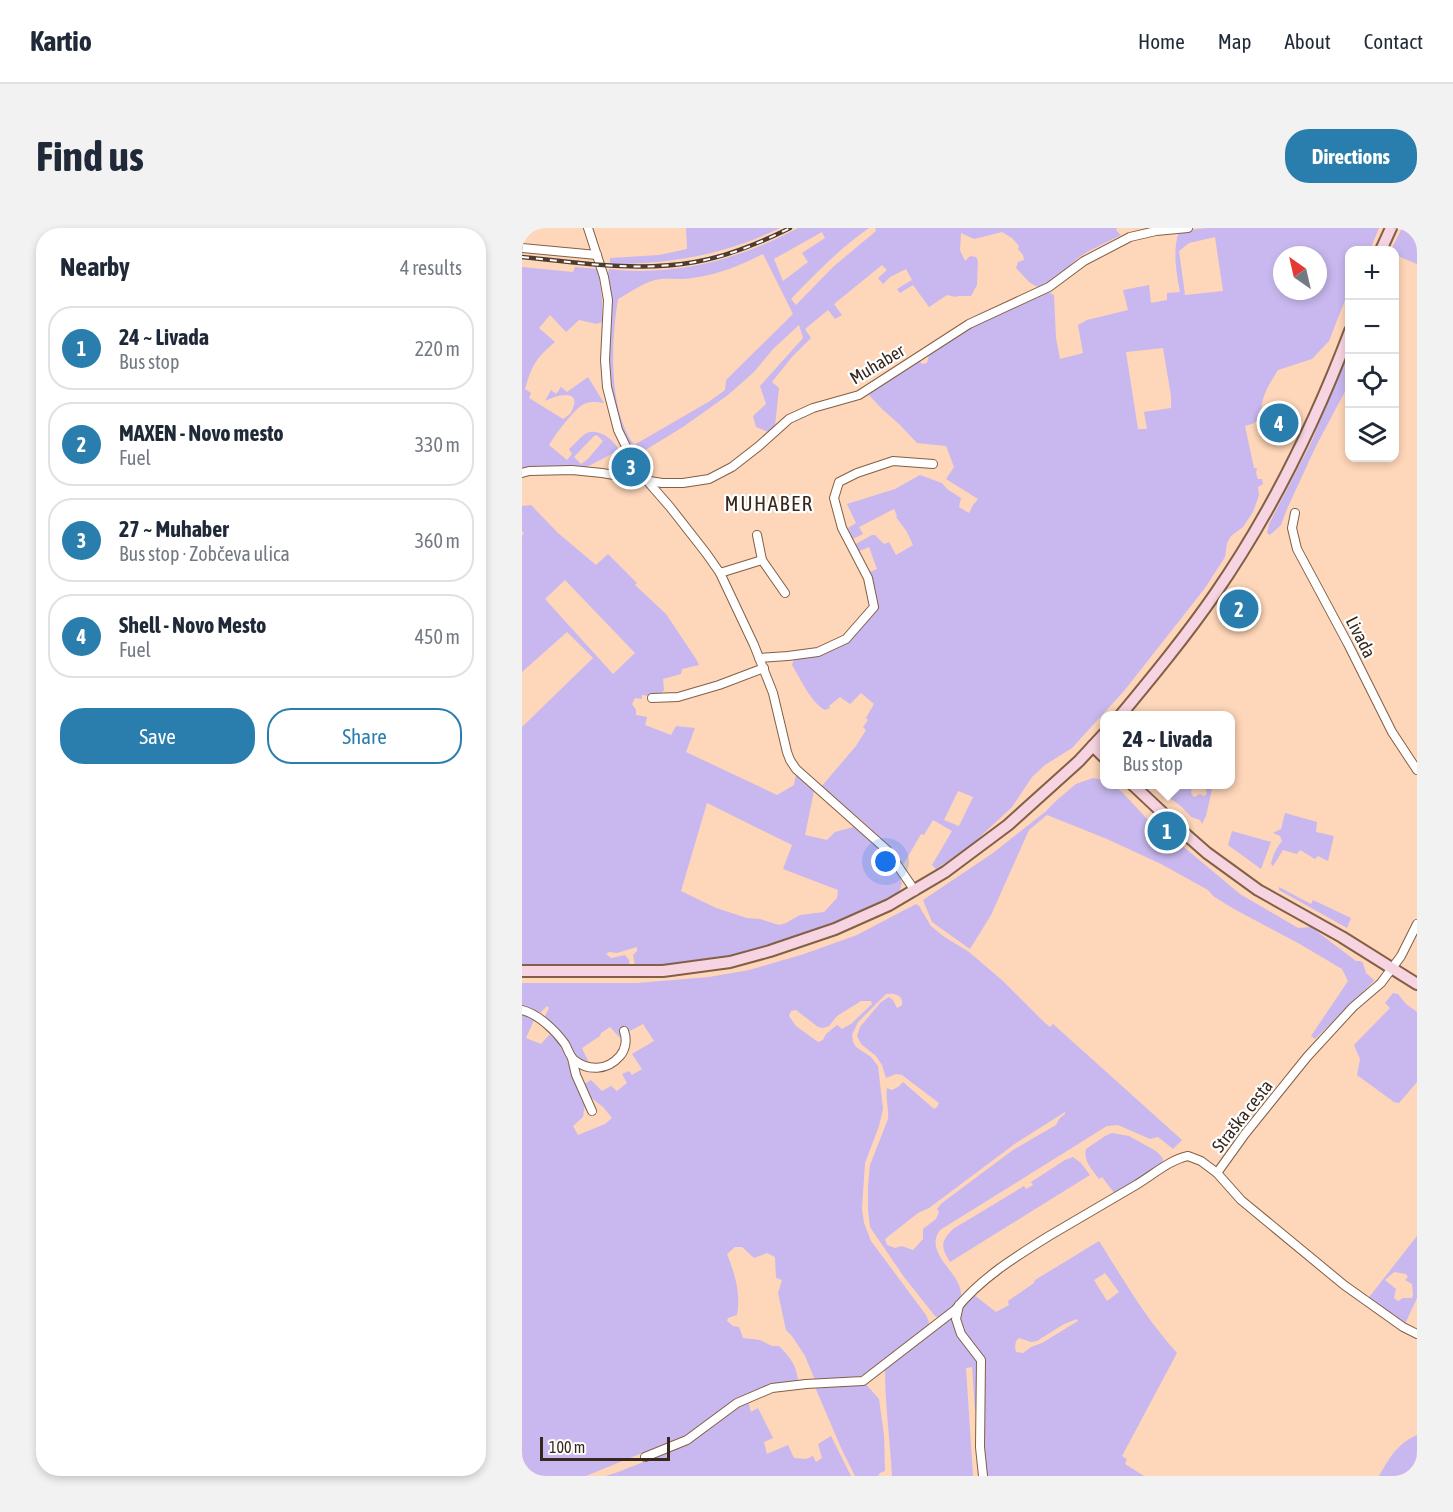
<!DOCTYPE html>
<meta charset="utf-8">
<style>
:root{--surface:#fff;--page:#f2f2f3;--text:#1f2937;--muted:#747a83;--line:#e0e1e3;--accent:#2a7eae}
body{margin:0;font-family:"Asap Condensed",sans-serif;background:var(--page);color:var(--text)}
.controls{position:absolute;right:18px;top:18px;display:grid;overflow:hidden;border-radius:12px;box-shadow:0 3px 9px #0003}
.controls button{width:54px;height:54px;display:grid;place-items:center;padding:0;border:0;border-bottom:2px solid var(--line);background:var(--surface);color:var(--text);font:30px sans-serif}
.compass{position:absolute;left:751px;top:18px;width:54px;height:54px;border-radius:50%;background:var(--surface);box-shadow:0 3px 9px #0003;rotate:326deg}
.scale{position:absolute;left:18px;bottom:15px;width:130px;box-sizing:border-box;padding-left:6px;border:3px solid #37281d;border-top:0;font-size:16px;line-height:21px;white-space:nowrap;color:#37281d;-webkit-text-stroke:4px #fff;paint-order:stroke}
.you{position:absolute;left:364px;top:634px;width:21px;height:21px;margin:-15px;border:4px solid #fff;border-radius:50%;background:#1a73e8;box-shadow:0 0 0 9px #1a73e833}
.badge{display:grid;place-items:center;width:39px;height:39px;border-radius:50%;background:var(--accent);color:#fff;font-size:20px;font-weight:700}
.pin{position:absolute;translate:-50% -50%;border:3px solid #fff;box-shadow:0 2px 6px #0006}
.popup{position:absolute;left:578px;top:483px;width:135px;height:78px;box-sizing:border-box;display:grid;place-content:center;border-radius:12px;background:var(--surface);filter:drop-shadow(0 2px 4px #0005);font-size:20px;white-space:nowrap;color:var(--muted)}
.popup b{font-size:22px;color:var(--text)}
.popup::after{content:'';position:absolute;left:50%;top:100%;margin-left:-12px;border:12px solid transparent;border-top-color:var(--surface)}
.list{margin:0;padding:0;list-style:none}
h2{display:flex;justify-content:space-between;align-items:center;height:78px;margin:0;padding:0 24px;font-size:26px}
h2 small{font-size:20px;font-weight:400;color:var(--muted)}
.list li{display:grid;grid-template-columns:39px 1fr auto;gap:18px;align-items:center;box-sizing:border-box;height:84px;margin:0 12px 12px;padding:0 12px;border:2px solid var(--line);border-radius:24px}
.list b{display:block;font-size:22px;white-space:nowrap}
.list p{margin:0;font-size:20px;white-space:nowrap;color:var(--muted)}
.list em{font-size:20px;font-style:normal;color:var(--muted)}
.actions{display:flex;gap:12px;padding:18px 24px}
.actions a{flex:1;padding:14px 0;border:2px solid var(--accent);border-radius:24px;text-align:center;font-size:21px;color:var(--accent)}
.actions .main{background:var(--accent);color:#fff}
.icon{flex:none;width:33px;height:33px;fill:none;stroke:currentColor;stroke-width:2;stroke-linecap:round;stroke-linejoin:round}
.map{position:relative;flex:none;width:895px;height:1248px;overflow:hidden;border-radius:24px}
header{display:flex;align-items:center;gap:36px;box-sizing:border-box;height:84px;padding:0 30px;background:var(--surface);border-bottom:2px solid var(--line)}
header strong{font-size:28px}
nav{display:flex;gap:33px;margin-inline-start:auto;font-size:21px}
.intro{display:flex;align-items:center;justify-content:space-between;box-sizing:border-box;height:144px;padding:0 36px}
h1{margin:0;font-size:42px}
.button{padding:15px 27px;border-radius:24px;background:var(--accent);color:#fff;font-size:21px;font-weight:700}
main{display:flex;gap:36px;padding:0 36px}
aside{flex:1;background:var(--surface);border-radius:24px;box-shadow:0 3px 9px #0003}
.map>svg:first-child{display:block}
.green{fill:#c8b8ef;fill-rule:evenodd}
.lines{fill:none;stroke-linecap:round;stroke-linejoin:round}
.street-casing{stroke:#825f45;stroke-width:10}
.secondary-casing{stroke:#825f45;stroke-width:14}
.street{stroke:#fff;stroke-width:8}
.secondary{stroke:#f7d4e1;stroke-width:10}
.rail-casing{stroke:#4e3c2f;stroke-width:4.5}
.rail{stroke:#fff;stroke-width:2;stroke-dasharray:7;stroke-linecap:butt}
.labels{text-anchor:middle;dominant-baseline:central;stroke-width:4.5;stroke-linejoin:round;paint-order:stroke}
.street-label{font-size:18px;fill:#37281d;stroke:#fff}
.quarter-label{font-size:21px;letter-spacing:1.5px;fill:#37281d;stroke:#fff}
</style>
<header>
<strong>Kartio</strong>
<nav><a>Home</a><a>Map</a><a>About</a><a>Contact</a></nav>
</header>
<div class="intro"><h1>Find us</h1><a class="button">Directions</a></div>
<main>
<aside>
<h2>Nearby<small>4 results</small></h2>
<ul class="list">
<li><span class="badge">1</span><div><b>24 ~ Livada</b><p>Bus stop</p></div><em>220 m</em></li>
<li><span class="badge">2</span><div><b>MAXEN - Novo mesto</b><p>Fuel</p></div><em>330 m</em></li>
<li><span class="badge">3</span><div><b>27 ~ Muhaber</b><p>Bus stop · Zobčeva ulica</p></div><em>360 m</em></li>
<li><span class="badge">4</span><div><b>Shell - Novo Mesto</b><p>Fuel</p></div><em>450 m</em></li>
</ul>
<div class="actions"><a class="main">Save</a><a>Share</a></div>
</aside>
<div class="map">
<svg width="895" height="1248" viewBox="0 0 895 1248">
<rect width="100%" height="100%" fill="#fed6b9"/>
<g class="green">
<path d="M164,0H258C201,27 150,36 88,36V30L137,27L165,21Z"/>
<path d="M276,0H347C318,20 293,46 269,71L274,77L311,39L354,3L353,0H595L594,2L599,7L565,24L556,30L530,54L517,60L507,54L494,40L496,34L502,32L501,27L496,21L497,18L490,10L480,4L452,11L439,5L438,22L443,33L448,28L454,29L456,33L455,57L449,68H436L434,69L425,67L407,79L391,57L378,65L375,61L390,52L384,41L368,49L361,56L356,50L365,42L360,37L312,76L320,87L313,91L306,82L283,101L289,110L270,129L250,154L257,160L253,198L249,205L234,199L231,188L244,176L238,158L281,110L277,97L251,121L232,144L206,167L161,199L112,229L98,200L87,155L86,136L90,87L86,45L87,41C154,49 218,31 276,0ZM300,4L303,10L280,25L286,34L261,53L252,31ZM241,26L271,86L204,152L203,162L188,173L112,217C86,180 89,115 96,71C109,64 123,53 138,51C149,50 160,52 171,50C198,46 217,38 241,26Z"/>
<path d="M686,0H857L848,22H828L827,62L807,113L790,131L756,142C751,150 745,159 742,168C736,184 745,193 723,198L732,240H735L734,245L736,251H740L741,256L736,259L737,267L731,284L721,299L709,308L705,315L703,329L683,360L602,463L550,520L523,537L510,549L490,579L446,620L414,641L410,637L430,603L411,592L402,607L399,606L381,637C359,605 328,583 299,559L334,518L344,502L341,499L346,492L344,490L352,476L339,465L328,476L318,469L307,478L308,480L303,482C289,475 278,450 270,437L272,432L305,422L316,416L348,379L349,364L340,347L355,341L347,319L330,326L332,317L350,307H353L362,316L367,314L374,327L391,317L385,304L374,289L375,288L372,281L337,299L341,306L331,311L326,300L334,295L325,276L373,261L398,247L420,255L425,261L439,270L437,279L447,285L451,277L456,271L424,251L432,239L424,218L395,215L378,197L360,181L347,167V164L397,132L400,136L405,135L408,123L447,98L525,63L532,67L534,110L538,131L561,125L556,97L565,92L606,82L601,62L627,57L629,75L645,72V65L658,64C654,44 651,25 656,6L664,2ZM693,9L701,63L663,67L657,23L667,15ZM760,27H796V63H760ZM641,120L649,168V180L622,184L625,201H616L604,124ZM436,563L451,569L437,598L422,592Z"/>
<path d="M880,0H895V36L876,28L873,39L872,22H869Z"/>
<path d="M0,39L51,44L53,39L76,41L80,71V94L75,96L57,92L44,104L28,87L17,100L33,114C14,130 10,137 3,161L9,165L7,170L41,191C46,188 49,186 51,180C59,160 32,168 23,173L29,162L34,166L39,159L45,164L66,149L82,175C75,174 69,173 62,176C52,181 33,207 27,217L45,232L50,226L47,221C53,216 59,208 65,205C77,200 92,212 97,222L61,241L0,243ZM75,207L81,213L66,231L59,236L52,229L72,208Z"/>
<path d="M827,124V156L794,218L765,281L759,297L748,307L745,305L747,296L789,215Z"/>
<path d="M9,277L36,305L74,337L86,326L115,355L113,357L144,386L174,431L177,437L160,441L159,446L141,451L142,462L136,469L120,467V471L113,470L110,476L114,482V487L125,489L123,497L149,507L154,498L173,500L164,524L255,567L272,557L274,546L292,563L283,607L305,612L313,604L335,598L359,621L374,639L380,655L377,665L369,671L334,688L284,708L209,730L154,736L113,738L111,727L115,723V719L95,725L87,724L84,726L89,730L103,727L107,732L108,738H0V499L71,430L45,404L0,444V308L2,305L0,303V278ZM43,352L113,425L91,446L23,371ZM185,575L270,617L261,641L316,662L315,670L302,684L278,687L264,695L257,697L238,691L225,690L194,680L159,663Z"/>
<path d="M571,550L582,552V556L591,557L600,564L640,607L657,615L718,666L776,700L789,699L834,733H838L841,735L844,745L852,752L850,755L793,811L789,808L826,753L820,741L776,715L712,681L691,668L686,662L639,636L585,611L525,587L507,602L469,687L448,721L410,694L401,672L471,625L523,584L535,572L554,556Z"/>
<path d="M635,557H670L669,565L672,569L678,566L682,568L685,566L684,562L681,560L684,557H691L684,588L680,596L678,592L669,589L660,579L645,568L639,559Z"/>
<path d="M763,585L795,594L794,604L812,608L806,633L796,628L793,631L778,622L775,626L761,622L751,638L749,636C751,627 754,620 760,613L758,608L751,605L759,601Z"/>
<path d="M710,603L749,614L739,641L706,617Z"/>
<path d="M757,659L789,676L791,672L829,690L825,700L757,662Z"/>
<path d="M394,676L397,678L409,698L421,708L447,724L481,753L522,794L528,799L531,796L660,912L651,921L636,909L628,911L596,897L585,898L418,1002C401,1025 438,1044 439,1065C440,1075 425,1085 418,1090L413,1088L382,1049L348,999L346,982V958L348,937L366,891C367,880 363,870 365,860L370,862L376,859L381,854L412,881L415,879L417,875L380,847L374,846L364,850L360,837L354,828L339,816L335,808L338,799L359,774L367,769L371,772L375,780L380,777C382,767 372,765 364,766L336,794L330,807L331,814L334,819L349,829L356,838L361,881L357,898L343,935L340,981L342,995L349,1013L404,1087L407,1094L405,1100L346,1145L329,1152L310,1153L293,1152L283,1128L270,1108L264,1102L256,1065L260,1052L254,1050L253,1029L245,1025L232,1030L220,1019H213L205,1026C213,1046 219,1066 215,1087L206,1090L205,1093L211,1098L217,1099L221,1110L238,1112L250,1118H257C268,1129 275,1138 276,1153L248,1157L231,1163L179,1198L164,1207L64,1248H0V784L11,789L12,792L4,810L19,816L26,808L30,805L42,820L46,835L52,846L63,876L61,889L51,898L56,907L83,896L90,890L81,879L66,867L61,857L69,852L80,863L89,858L95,863L105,855L100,846L107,843L110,847L120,841L110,826L132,813L121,796L97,809L88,799L79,805L78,808L60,820L68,837C53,830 50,821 40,809C34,802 28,796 22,790L27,780L25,778L18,785L0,779V755H115L187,749L227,742L282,726L335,707ZM339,773H349L350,776L329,796L320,801L315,797L304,806L301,812L296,814L274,798L267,788L269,783L274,782L296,799L301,800L307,798L315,788ZM543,884V886L537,891L534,897L491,922L420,975L415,981L417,984L414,991L401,1001V1011L391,1022L380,1018L373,1020L365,1017L363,1011L396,985L407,980L494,915Z"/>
<path d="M871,765L876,766L884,776L895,784V854L877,875L872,874L835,847L838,831L832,817L868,780L863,775Z"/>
<path d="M590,905L607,908L634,923L639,928L641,931L640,936L593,966L580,949L577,951C570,942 561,932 564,921L583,908Z"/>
<path d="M551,929L559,935L568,947L428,1034C419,1019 418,1014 431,1001L502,958L504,961L511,957L509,954L543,932Z"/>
<path d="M895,1008V1070L883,1096L844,1073ZM872,1044L884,1046L886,1049L883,1052L890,1056L891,1066L890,1070H881L876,1073L872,1070L874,1061L863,1052Z"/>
<path d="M577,1013C601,1051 624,1091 655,1125L600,1228L605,1231L603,1236L622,1248H464L461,1223L460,1133L441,1105L437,1093L438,1083L451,1066L474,1084L487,1077L486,1073L512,1055L513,1052ZM583,1045L597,1064L585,1073L572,1052ZM555,1091L556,1093L520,1115L509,1119L501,1125L494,1124L493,1119L494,1113L497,1110L509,1114L515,1113L542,1096Z"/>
<path d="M432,1090L456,1130L457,1182H453L450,1139L444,1140L451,1248H370C368,1212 363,1177 363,1142C380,1126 411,1097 432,1090Z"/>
<path d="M343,1155L357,1171L362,1207L363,1243L358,1245L356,1248H333L320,1222L293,1159L327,1158Z"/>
<path d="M226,1173L229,1184L236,1180L251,1210L242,1214L245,1226L266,1217L272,1230L284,1231L291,1228L294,1234L300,1230L296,1216L309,1208L329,1248H84C118,1237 153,1221 183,1203C198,1194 212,1183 226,1173Z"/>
<path d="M895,1207V1248H857C868,1229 875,1216 895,1207Z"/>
</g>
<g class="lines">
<defs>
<g id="street">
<path d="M66,0L82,49L86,72L83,132L85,159L96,202L111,233L121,248L148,279L184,325L198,345L232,417L251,465L265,524L268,532L274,541L365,622L393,663"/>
<path d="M0,20L75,27"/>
<path d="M0,245L7,243L50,242L80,245L140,255H161L187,251L210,239L237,218L267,191L291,180L337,167L447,96L527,59L562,33L608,9L634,3L666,0"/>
<path d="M773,285L770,300L775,321L826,416L870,504L895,542"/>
<path d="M235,307L240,332"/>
<path d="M198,345L240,332L263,365"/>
<path d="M237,430L266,428L296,424L324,411L352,379L346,350L320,300L312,270L317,254L335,245L371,233L411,236"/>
<path d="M130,470L156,469L197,457L242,440"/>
<path d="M895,696L879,728L859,755L831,779L785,829L723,906L695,945L719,972L822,1057L881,1099L895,1106"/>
<path d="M0,782C16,786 33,802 43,816C46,821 47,827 52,832C66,843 85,843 98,828C104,821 105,811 102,803"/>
<path d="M50,830L54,847L70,883"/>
<path d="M437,1077L434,1091L439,1106L459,1132L458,1219L461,1248"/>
<path d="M123,1229L165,1212L215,1175L250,1160L284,1156L341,1153L433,1082C459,1050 493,1029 527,1008C556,991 585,974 614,957C631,947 647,932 666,928L679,933L695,945"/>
</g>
<g id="secondary">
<path d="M859,22L869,0"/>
<path d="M598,488C631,448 664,408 693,366C749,285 793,195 828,103"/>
<path d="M571,518L582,529"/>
<path d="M610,556L661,604L685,625L736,662L820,709L895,756"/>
<path d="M0,743H141L208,734L248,723L313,701L367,677L423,644L486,597L557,533L582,506"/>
</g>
</defs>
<use href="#street" class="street-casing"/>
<use href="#secondary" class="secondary-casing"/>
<use href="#street" class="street"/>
<use href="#secondary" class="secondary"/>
<defs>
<path id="rail" d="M0,29C58,35 116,44 173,34C207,28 238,15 268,0"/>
</defs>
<use href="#rail" class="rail-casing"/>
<use href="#rail" class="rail"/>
</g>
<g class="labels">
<g class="street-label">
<text transform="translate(355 136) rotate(-31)">Muhaber</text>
<text transform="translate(839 409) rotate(63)">Livada</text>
<text transform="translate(720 888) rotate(-52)">Straška cesta</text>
</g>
<g class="quarter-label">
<text x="247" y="275">MUHABER</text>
</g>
</g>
</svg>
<div class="controls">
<button>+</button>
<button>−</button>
<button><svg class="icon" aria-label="locate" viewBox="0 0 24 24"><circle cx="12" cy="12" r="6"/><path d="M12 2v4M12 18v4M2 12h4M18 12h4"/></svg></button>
<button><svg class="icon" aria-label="layers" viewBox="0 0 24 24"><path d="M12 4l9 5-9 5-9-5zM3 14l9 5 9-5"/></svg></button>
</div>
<svg class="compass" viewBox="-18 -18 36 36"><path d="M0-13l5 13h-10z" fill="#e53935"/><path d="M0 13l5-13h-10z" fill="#747a83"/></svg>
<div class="scale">100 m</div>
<div class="you"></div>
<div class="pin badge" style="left:645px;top:603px">1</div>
<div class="popup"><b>24 ~ Livada</b>Bus stop</div>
<div class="pin badge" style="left:717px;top:381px">2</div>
<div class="pin badge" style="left:109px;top:239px">3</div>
<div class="pin badge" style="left:757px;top:195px">4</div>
</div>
</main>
